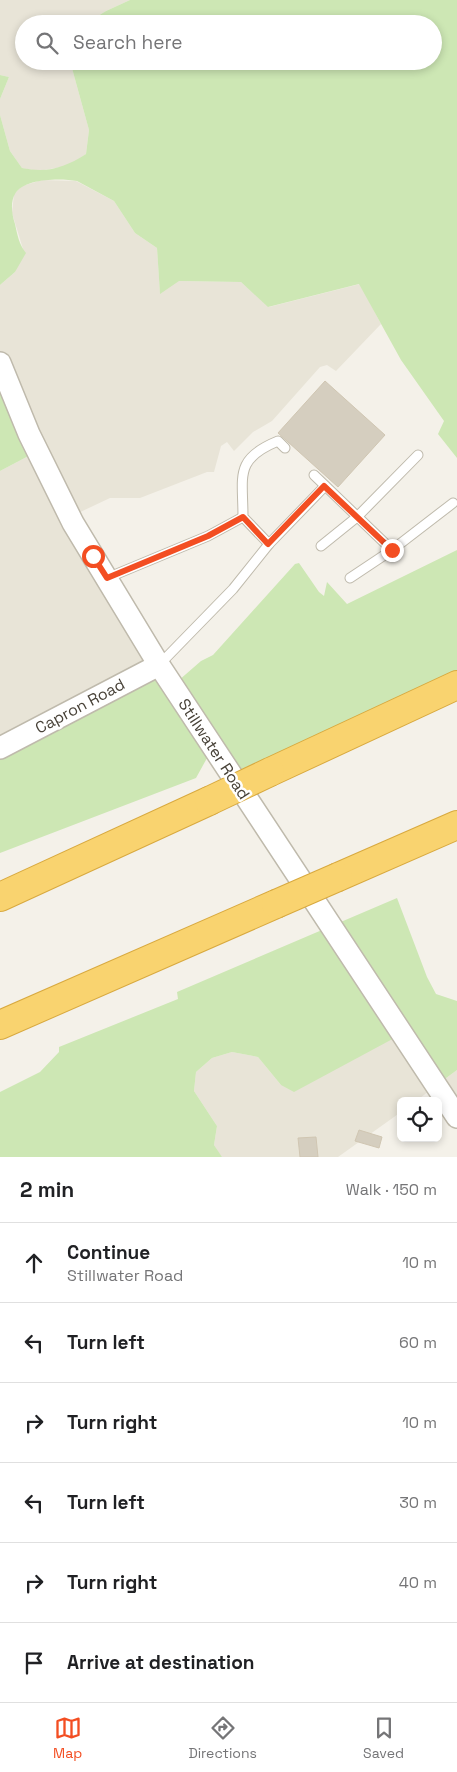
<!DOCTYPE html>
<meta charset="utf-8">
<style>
:root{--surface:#fff;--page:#f2f2f2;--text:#202124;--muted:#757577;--line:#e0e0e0;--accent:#f34e22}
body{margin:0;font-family:"Space Grotesk",sans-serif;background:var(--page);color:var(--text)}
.controls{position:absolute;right:15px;bottom:15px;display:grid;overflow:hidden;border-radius:8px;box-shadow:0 2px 8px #0003}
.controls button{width:45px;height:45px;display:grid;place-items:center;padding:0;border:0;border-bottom:1px solid var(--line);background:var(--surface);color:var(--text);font:25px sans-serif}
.stop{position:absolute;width:15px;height:15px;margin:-11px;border:4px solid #f34e22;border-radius:50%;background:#fff}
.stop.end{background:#f34e22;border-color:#fff;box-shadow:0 1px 5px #0008}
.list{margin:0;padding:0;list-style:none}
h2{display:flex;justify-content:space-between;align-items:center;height:65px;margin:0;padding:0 20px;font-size:21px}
h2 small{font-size:16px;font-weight:400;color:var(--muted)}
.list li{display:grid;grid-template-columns:32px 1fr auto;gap:15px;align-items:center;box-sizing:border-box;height:80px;padding:0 20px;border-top:1px solid var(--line)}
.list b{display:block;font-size:19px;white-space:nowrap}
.list p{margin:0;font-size:16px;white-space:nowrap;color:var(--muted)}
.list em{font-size:16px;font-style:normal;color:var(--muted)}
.icon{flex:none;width:28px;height:28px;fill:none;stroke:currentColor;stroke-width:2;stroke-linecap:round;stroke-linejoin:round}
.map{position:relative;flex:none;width:457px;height:1157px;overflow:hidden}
.search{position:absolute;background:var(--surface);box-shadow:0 2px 8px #0003;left:15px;right:15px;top:15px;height:55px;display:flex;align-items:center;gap:12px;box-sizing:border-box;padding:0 18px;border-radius:28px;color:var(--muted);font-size:19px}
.sheet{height:545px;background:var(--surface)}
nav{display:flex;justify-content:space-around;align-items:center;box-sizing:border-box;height:70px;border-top:1px solid var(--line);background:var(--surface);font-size:14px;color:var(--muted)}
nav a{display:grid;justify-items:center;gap:2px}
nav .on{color:var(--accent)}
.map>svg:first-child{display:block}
.residential{fill:#e8e4d7}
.green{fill:#cde7b4}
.building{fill:#d5cebf;stroke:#d0c6b2}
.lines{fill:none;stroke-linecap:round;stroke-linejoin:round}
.service-casing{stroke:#bfbaac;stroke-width:11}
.tertiary-casing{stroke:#bfbaac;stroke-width:24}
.motorway-casing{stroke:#d8a93f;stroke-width:30}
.service{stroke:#fff;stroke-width:9}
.tertiary{stroke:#fff;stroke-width:21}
.motorway{stroke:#f9d36f;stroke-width:28}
.motorway-bridge-casing{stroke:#d8a93f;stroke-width:30;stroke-linecap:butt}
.motorway-bridge{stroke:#f9d36f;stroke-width:28}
.route{stroke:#f34e22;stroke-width:6}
.labels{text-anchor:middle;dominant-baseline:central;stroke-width:5;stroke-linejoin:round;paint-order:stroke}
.street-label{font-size:16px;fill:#484238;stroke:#fff}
</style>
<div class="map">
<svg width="457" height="1157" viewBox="0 0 457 1157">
<rect width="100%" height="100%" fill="#f4f1e9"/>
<g class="residential">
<path d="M0,0H130L106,11L85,24H24V61H70L89,130L86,154L68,166L38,171L22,168L10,151L0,115V99L9,77L0,75Z"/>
<path d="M42,180L76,181L114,201L135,233L157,248L160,293L178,281L241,282L269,307L360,284L381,324L336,371L327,365L320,367L272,421L253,432L234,451L227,442L221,446L214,472H207L140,498H110L74,515L161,677L0,750V471L38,451L0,362V285L15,272L23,249L12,213L14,194L22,186Z"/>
<path d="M400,1035L438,1084L457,1070V1114L437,1085L416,1101H401V1112L338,1157H222L220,1155L214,1145L217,1126L194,1091L196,1072L212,1058L232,1052L258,1057L281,1085Z"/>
</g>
<g class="green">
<path d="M130,0H457V458L438,434L444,421L401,360L359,284L268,307L241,282L179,281L160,294L157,248L135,233L114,201L77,181C61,178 24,178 15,194C10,202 12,215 15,224C17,233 19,245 26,253L15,272L0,285V115L10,151L22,168C48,173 64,168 86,154L89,130L70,61H433V24H85L106,11Z"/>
<path d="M0,75L9,77L0,99Z"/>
<path d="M0,362L38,451L0,471Z"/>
<path d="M457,550V685L244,783L212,749L196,778L0,853V750L161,677L178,681L201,661L213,655L295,564L299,563L319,592L324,596L327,582L347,604Z"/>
<path d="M397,898L427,977L436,994L457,1001V1070L438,1084L400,1035L294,1092L281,1085L258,1057L232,1052L212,1058L196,1072L194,1091L217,1126L214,1145L222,1157H0V1092L40,1072L59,1052V1047L178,999L177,992Z"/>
</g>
<g class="building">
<path d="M325,381L385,435L338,487L278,433Z"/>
<path d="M359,1130L382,1137L379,1148L355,1141Z"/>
<path d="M316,1137L318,1157H300L298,1138Z"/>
</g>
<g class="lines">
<defs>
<g id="service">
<path d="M285,448L278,441C234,459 243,476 243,517L269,544L325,486"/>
<path d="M314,475L392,550L453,503"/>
<path d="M321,546L357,517L418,455"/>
<path d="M107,578L208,536L243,517"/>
<path d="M350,578L392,550"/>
<path d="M159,665L233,589L269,544"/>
</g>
<g id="tertiary">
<path d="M0,363L29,434L73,523L159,665L457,1117"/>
<path d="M0,748L159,665"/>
</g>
<g id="motorway">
<path d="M270,772L457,685"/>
<path d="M338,877L457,825"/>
<path d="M0,897L209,801"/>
<path d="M0,1025L276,904"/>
</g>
</defs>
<use href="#service" class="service-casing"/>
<use href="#tertiary" class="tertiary-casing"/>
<use href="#motorway" class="motorway-casing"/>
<use href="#service" class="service"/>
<use href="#tertiary" class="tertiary"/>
<use href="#motorway" class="motorway"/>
<defs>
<g id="motorway-bridge">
<path d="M209,801L270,772"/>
<path d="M276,904L338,877"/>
</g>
</defs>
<use href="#motorway-bridge" class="motorway-bridge-casing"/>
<use href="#motorway-bridge" class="motorway-bridge"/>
</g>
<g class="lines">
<path class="route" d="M93,556L107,578L208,536L243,517L268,544L324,486L392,550"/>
</g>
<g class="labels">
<g class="street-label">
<text transform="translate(80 706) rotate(-28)">Capron Road</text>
<text transform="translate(214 749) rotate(57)">Stillwater Road</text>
</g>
</g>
</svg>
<div class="controls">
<button><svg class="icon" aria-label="locate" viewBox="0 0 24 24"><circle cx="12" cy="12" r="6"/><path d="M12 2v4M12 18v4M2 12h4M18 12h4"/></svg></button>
</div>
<div class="stop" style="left:93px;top:556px"></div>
<div class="stop end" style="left:392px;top:550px"></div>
<div class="search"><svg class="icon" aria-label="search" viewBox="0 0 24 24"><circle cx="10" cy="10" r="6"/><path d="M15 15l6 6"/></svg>Search here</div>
</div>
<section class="sheet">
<h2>2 min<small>Walk · 150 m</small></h2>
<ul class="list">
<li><svg class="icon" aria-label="ahead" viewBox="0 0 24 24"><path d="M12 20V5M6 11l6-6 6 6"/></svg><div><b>Continue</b><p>Stillwater Road</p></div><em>10 m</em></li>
<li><svg class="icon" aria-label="left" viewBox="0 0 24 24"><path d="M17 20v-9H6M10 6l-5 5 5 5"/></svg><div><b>Turn left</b></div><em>60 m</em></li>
<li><svg class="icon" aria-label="right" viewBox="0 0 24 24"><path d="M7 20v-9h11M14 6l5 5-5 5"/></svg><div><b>Turn right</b></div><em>10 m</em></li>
<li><svg class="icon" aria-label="left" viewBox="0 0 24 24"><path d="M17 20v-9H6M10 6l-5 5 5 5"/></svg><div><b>Turn left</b></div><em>30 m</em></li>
<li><svg class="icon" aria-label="right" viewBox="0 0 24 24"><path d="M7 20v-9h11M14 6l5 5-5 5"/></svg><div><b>Turn right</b></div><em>40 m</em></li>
<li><svg class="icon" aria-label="arrive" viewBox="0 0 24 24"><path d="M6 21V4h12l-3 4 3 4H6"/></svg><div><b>Arrive at destination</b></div></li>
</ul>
</section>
<nav>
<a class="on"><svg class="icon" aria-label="map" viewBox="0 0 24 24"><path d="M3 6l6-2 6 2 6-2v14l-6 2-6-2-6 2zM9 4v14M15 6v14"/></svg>Map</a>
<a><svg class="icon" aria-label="directions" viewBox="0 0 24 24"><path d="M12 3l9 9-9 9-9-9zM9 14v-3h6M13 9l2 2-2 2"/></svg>Directions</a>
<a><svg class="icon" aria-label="saved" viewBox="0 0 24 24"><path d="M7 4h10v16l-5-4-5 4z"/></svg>Saved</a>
</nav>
